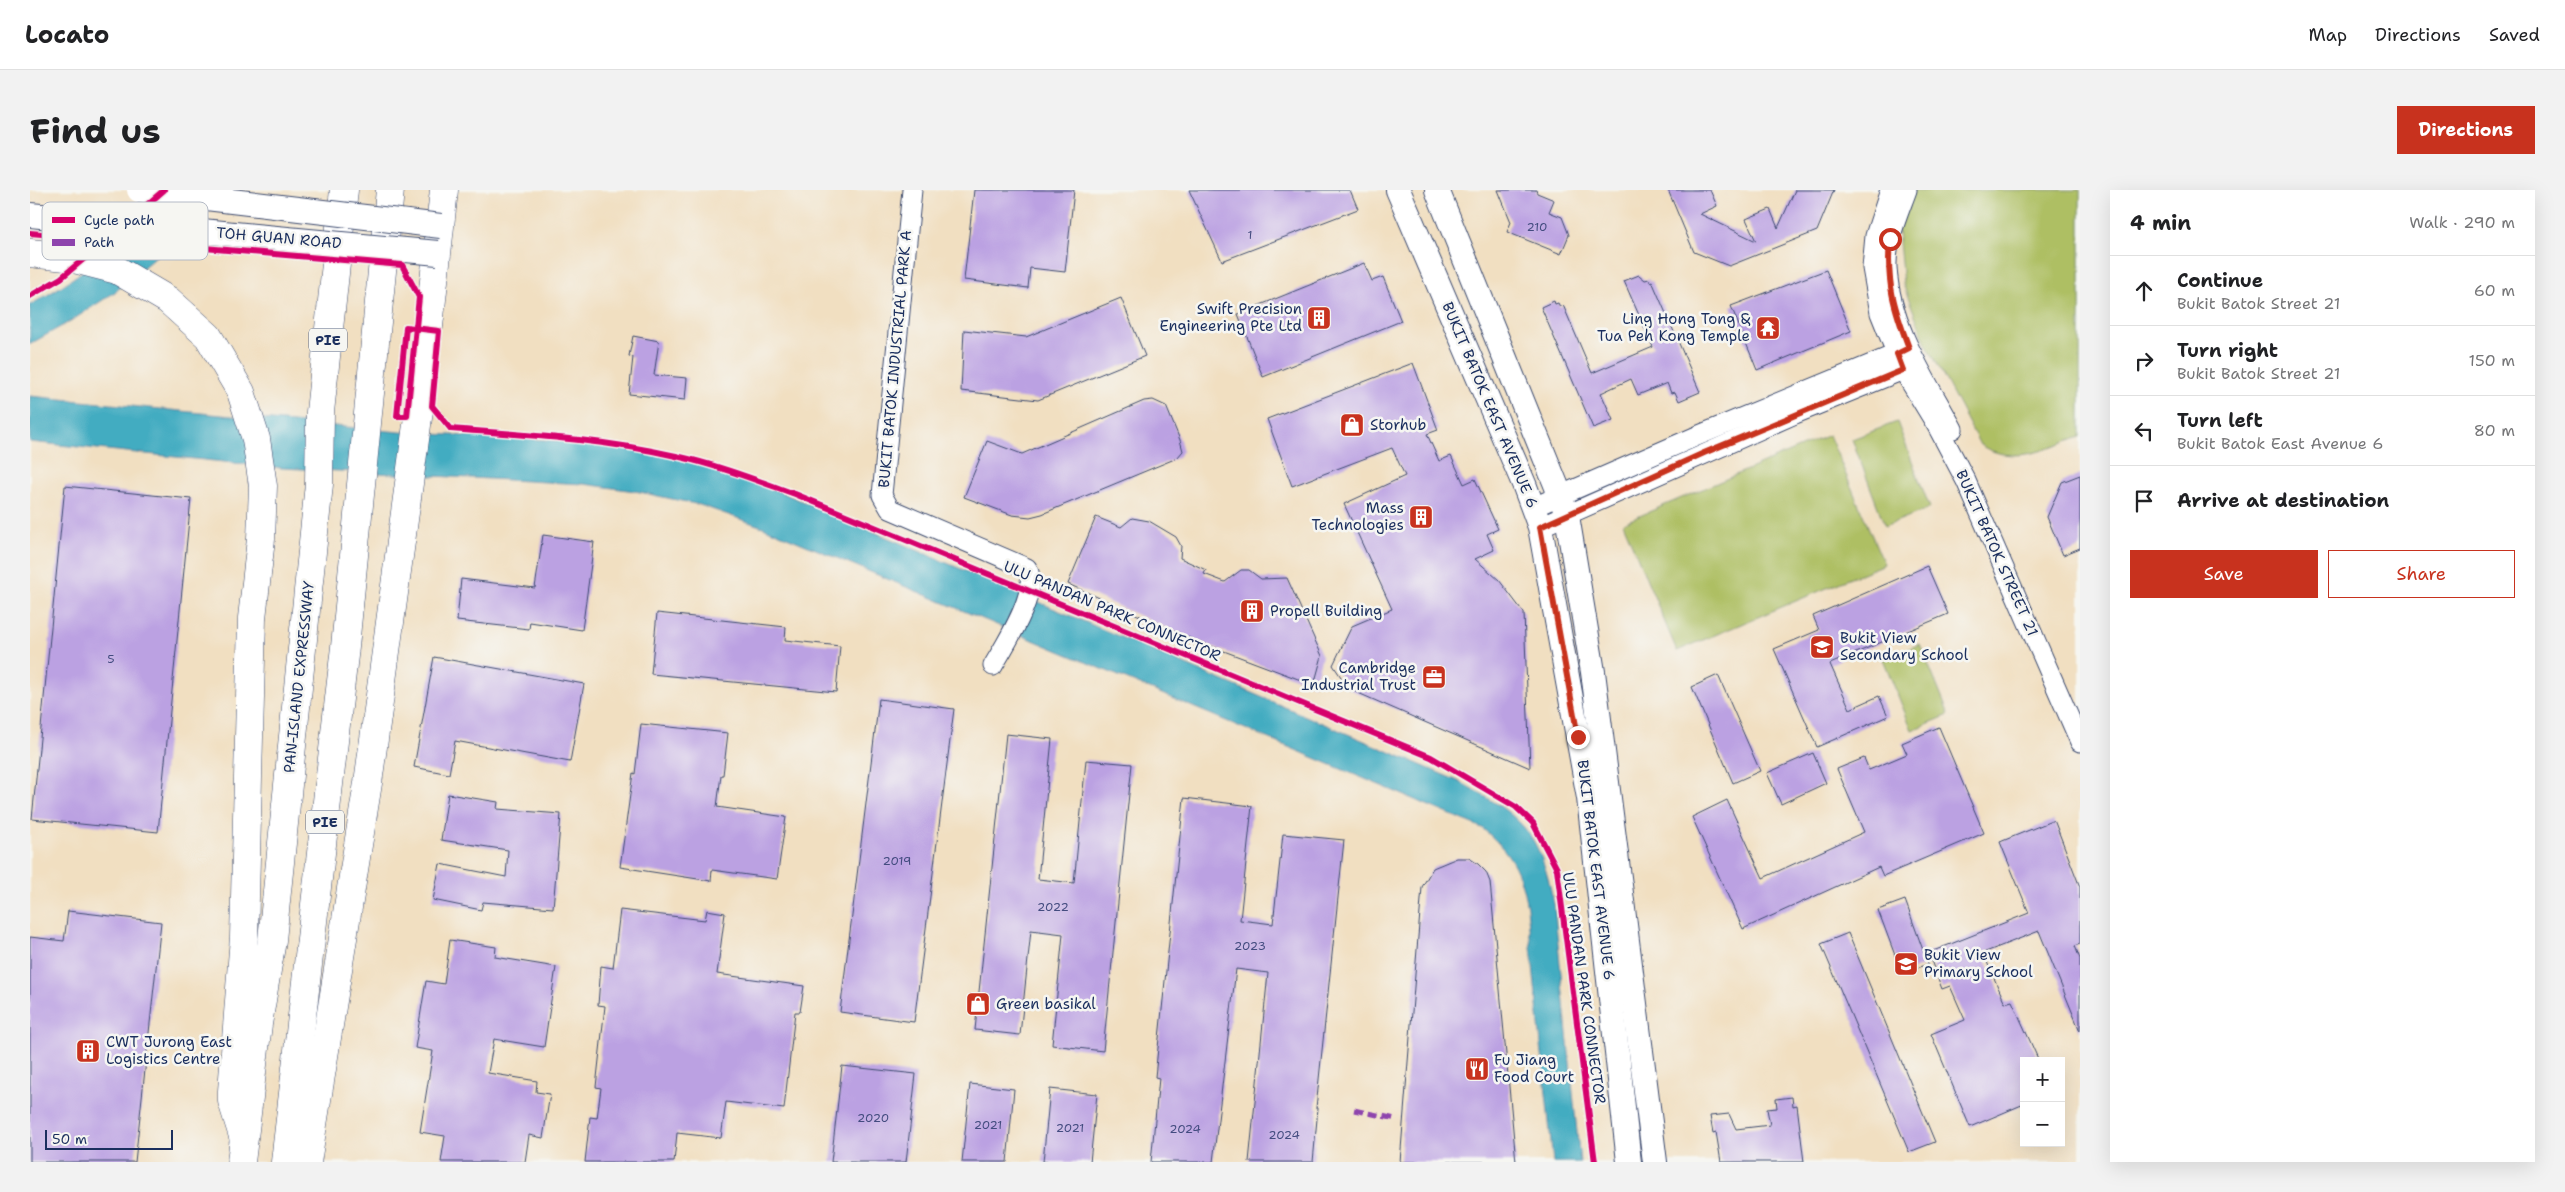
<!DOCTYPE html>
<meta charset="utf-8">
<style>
:root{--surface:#fff;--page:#f2f2f2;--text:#202124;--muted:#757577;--line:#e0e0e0;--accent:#c8321e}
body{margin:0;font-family:"Shantell Sans",sans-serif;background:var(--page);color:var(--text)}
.controls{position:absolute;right:15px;bottom:15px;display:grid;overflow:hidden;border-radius:0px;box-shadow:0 5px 20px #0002}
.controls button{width:45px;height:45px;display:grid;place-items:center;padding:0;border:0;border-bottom:1px solid var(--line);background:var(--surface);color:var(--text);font:25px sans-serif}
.scale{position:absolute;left:15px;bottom:12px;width:128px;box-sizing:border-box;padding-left:5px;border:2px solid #1b2f5e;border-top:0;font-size:14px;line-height:18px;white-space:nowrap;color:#1b2f5e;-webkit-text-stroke:4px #f6f6f2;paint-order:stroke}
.stop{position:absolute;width:15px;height:15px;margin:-11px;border:4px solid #c8321e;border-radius:50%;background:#fff}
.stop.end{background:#c8321e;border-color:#fff;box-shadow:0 1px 5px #0008}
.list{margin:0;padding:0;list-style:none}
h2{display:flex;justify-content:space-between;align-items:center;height:65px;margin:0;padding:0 20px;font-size:21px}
h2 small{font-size:16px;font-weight:400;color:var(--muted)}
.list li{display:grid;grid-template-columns:32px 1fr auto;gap:15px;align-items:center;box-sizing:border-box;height:70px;padding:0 20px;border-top:1px solid var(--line)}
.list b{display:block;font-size:19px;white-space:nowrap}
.list p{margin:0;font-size:16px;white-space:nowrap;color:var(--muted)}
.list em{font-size:16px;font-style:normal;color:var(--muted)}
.actions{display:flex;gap:10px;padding:15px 20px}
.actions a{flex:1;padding:11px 0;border:1px solid var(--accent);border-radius:0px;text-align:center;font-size:18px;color:var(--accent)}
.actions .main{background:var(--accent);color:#fff}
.icon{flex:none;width:28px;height:28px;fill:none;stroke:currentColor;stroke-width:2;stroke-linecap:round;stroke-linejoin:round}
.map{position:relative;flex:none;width:2050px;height:972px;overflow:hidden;border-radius:0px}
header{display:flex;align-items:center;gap:30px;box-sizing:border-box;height:70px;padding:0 25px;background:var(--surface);border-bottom:1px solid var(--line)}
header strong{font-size:24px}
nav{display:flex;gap:28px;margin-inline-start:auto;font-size:18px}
.intro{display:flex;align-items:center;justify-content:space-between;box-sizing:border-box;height:120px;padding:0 30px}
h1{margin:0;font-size:35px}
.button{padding:12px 22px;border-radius:0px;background:var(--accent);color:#fff;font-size:18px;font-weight:700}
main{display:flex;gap:30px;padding:0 30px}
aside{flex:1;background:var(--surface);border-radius:0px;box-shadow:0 5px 20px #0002}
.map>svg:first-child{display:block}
.green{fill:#aebf63;stroke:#647760}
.water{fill:#42acc1;stroke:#2e6e90}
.pier{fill:#f1dfc1}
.building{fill:#bba1e2}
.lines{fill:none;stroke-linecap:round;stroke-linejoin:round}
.minor-casing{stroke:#3b496d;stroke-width:21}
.major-casing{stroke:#3b496d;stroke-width:26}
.highway-casing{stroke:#3b496d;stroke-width:29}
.minor{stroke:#fff;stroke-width:19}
.major{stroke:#fff;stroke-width:24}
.highway{stroke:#fff;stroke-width:28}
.major-bridge-casing{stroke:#3b496d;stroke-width:26;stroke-linecap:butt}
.major-bridge{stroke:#fff;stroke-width:24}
.quiet{stroke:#8e44ad;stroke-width:5;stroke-dasharray:10 5;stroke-linecap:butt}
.cycleway-casing{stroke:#f6f6f2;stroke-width:9}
.cycleway{stroke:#d6006c;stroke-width:6}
.route{stroke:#c8321e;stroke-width:6}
.labels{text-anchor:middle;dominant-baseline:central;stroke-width:5;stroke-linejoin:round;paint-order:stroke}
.number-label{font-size:12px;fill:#434c7f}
.shield{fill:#f6f6f2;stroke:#5d6b8a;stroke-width:1}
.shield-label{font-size:14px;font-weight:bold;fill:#1b2f5e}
.street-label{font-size:15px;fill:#1b2f5e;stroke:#f6f6f2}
.poi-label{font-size:15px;fill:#1b2f5e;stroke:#f6f6f2;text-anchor:start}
.key{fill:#f6f6f2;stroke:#b4bac6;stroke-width:1}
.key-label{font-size:14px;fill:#1b2f5e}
</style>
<header>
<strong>Locato</strong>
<nav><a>Map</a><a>Directions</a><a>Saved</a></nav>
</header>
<div class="intro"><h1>Find us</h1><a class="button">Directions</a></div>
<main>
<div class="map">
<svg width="2050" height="972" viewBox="0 0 2050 972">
<rect width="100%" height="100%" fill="#f6f6f2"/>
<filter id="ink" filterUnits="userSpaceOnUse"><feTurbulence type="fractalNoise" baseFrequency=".02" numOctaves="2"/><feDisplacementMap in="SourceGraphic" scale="10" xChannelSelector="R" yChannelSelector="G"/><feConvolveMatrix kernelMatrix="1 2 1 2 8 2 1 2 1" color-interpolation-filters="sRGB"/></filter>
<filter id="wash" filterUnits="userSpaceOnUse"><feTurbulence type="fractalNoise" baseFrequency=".0096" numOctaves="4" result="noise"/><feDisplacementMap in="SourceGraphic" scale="20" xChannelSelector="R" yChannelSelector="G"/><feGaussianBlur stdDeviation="1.12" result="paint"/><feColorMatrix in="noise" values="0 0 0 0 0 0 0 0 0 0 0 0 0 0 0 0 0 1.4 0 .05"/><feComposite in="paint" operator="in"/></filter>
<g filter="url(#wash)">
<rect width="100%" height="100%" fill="#f1dfc1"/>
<g class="green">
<path d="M1875,0H2050V247C2016,259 1984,276 1950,255L1895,151L1873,94L1868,40Z"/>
<path d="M1867,232L1900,318L1855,336L1822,249Z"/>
<path d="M1799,245L1854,374L1647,461L1593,333Z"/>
<path d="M1890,454L1919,525L1882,540L1853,469Z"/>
</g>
<g class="water">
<path d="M119,25L164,33L85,102L41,131L0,154V115C44,91 83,59 119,25Z"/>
<path d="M0,206C123,218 246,231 370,242C451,248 534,247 615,261C660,269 703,285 746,300L1428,591C1493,627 1509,640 1524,714L1550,972H1523L1497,717C1490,679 1481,663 1452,638L733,337L670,315L605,301L554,294L252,278L0,252Z"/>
</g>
<path class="pier" d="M137,0L192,2L166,34L97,42Z"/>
<g id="blocks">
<g class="building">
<path d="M944,0H1044L1035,82L1000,78L998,98L934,90Z"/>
<path d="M1159,0H1320L1328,19L1192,71Z"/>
<path d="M1468,0H1506L1507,3L1524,10L1519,22L1532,27L1539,45L1531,64L1477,42L1481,32Z"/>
<path d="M1638,0H1680L1687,16L1670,24L1726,51L1716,29L1740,19L1748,38L1765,0H1804L1787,41L1699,76L1664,62Z"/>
<path d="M1334,73L1342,91L1353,87L1371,131L1233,187L1208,124Z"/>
<path d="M1796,80L1821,141L1727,180L1701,116Z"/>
<path d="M1609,85L1615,90L1619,89L1620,92L1622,91L1670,202L1649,211L1645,202L1641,203L1637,193L1608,205L1601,189L1571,203L1583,230L1563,238L1511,117L1524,111L1525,114L1528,113L1530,117L1533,115L1562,183L1623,157L1594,91Z"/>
<path d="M1091,108L1115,166L1008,210L931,201L934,140L996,147Z"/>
<path d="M603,146L629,151L624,185L657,188L655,210L599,204L603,167L599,166Z"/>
<path d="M1383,173L1408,240L1397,244L1409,271L1421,266L1434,294L1445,289L1468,339L1457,344L1464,360L1445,369L1469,390L1494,423L1500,578L1319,499L1303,475L1322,436L1362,419L1314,314L1375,286L1362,258L1262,296L1237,229Z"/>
<path d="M1123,210L1136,216L1150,250L1153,261L1147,268L1012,324L1000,327L982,325L934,307L957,251L992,264L1114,211Z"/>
<path d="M2050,285V358L2033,365L2017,327L2032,292Z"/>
<path d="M35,296L161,309L128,642L2,629Z"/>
<path d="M1066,327L1091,337L1102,328L1119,331L1146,347L1151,356L1150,368L1176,380L1174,384L1195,392L1211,380H1219L1231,389L1257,388L1292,466L1284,495L1162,449L1038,394Z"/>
<path d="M513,345L564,352L552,440L500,432L499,439L427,431L431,389L505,398Z"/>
<path d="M1897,376L1918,424L1800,474L1820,519L1849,506L1858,526L1787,557L1744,459L1789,440L1783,426Z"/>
<path d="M627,423L756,437L755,450L810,456L806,502L621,484Z"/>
<path d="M404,467L554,494L540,572L425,551L419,584L384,577Z"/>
<path d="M1688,485L1730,581L1703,593L1662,497Z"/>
<path d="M849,509L924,519L884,832L810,822Z"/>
<path d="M611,534L698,543L693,585H691L687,617L756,627L747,689L682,680L681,691L590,677L603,583L605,584Z"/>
<path d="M1909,537L1954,643L1853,686L1849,677L1713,739L1662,627L1697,610L1733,688L1834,642L1807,579L1834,568L1839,580L1877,564L1872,553Z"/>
<path d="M976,544L1022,549L1008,689L1044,693L1056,570L1102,574L1073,861L1022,855L1033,744L1001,740L990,845L945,840Z"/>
<path d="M1783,563L1796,593L1751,614L1737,583Z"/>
<path d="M418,604L468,612L467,619L531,624L523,718L453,712L451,720L403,710L410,674L476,687L478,660L411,650Z"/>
<path d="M1154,608L1222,616L1210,730L1243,734L1253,644L1314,650L1286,918H1288L1283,972H1219L1238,783L1206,779L1183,972H1121L1129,888L1125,887Z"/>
<path d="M2024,630L2050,697V754L2045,756L2050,769V841L2009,741L1953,763L1975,813L1982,811L2009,871H1994V914L1940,937L1901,844L1935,830L1920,796L1912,799L1898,763L1999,723L1970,652Z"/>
<path d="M1427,668H1439L1448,674L1456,682L1460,692L1486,972H1370L1392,697L1403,678Z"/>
<path d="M1875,710L1898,774L1872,784L1848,720Z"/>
<path d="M590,720L675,730L677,720L695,723L687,784L774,796L770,822H765L754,919L696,912L691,948L647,943L644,972H555L560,927L567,928L571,898L566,897L575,816L568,815L571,776L583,778Z"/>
<path d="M38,721L131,732L105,972H0V747L34,751Z"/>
<path d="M1818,743L1905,952L1879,962L1791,754Z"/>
<path d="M420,750L466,757L465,767L526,777L514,857L464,849L458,883L507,891L506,902L520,904L513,948L499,945L495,972H411L415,946L390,942L403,861L385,858L396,791L414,794Z"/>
<path d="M812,876L886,884L876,972H801Z"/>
<path d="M940,894L984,899L977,972H932Z"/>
<path d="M1020,899L1067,904L1060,972H1013Z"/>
<path d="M1762,907L1763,916L1767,915L1774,972H1691L1686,942L1683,943L1680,926L1699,924L1706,939L1740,935L1737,919L1747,918L1746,909Z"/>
</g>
</g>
</g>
<g filter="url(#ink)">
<use href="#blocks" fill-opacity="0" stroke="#3b496d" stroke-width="1"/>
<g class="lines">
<defs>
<g id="minor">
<path d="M882,0L852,305L860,319L997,378C1011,400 975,455 963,476"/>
<path d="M1860,0L1845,46L1842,78L1850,123L1873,180L1907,236L1936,291L2050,552"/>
<path d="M1877,0C1868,25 1856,51 1857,77C1860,137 1896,189 1923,239"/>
<path d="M1504,317L1667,246L1878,159"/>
<path d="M1510,337L1765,224L1883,176"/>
</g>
<g id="major">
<path d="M1368,0L1494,294L1510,337L1559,608L1599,972"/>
<path d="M1407,0L1531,307L1537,326L1563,482L1625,972"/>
</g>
<g id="highway">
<path d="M0,63L36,67L87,80L138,110L178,146L211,202L226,249L233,296L231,349L222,428L214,747L202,901V911L213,946"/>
<path d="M211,972L228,834L242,750L289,294L290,222L314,0"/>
<path d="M255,972L315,457L360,0"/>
<path d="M277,972L338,593L393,191L414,0"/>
</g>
</defs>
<use href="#minor" class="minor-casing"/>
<use href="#major" class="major-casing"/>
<use href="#highway" class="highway-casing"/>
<use href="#minor" class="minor"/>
<use href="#major" class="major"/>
<use href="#highway" class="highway"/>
<defs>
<g id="major-bridge">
<path d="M109,0L411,36"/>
<path d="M0,25L408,63"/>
</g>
</defs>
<use href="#major-bridge" class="major-bridge-casing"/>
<use href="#major-bridge" class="major-bridge"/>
<path class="quiet" d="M1324,920L1366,929"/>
<defs>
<g id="cycleway">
<path d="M0,43L372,75L389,107L377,226H367L376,137L409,141L402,216L421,239C496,245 572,249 646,266C687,275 726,290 765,304L1401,567L1486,617L1503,633L1527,679L1565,972"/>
<path d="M73,53L134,0"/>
<path d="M0,106L31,88L69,56L55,55"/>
</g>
</defs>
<use href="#cycleway" class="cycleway-casing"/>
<use href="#cycleway" class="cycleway"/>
</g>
</g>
<g class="lines" filter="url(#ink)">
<path class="route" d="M1548,547L1510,337L1674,263L1873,180L1867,164L1879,158C1864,118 1856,92 1860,49"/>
</g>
<defs>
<symbol id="building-square" viewBox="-11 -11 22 22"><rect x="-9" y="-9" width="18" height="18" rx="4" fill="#c8321e" stroke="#f6f6f2"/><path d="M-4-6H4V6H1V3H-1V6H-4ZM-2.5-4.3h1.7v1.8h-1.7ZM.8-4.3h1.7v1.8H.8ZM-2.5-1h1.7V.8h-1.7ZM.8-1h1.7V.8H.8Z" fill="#fff"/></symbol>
<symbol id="temple-square" viewBox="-11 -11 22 22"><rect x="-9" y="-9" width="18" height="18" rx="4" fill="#c8321e" stroke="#f6f6f2"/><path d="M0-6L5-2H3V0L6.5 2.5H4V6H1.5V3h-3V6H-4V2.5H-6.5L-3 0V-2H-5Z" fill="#fff"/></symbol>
<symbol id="shop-square" viewBox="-11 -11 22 22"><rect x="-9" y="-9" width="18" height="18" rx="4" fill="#c8321e" stroke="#f6f6f2"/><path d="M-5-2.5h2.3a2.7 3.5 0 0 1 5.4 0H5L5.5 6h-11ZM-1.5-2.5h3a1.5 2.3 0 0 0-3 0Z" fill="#fff"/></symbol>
<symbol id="school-square" viewBox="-11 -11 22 22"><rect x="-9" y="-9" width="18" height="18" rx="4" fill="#c8321e" stroke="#f6f6f2"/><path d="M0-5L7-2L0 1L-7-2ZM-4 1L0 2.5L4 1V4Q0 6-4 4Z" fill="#fff"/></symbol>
<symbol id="office-square" viewBox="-11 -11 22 22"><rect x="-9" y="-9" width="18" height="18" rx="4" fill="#c8321e" stroke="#f6f6f2"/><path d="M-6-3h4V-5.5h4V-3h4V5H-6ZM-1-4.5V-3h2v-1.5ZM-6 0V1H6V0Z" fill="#fff"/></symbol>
<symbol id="restaurant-square" viewBox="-11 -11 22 22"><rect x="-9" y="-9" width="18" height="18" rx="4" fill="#c8321e" stroke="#f6f6f2"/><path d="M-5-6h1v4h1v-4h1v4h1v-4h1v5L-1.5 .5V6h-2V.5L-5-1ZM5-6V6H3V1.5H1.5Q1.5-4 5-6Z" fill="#fff"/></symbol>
</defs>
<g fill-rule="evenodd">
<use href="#building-square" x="1275" y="114" width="28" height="28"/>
<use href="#temple-square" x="1724" y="124" width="28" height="28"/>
<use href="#shop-square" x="1308" y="221" width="28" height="28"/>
<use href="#building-square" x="1377" y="313" width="28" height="28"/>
<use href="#building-square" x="1208" y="407" width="28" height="28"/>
<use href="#school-square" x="1778" y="443" width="28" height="28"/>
<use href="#office-square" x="1390" y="473" width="28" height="28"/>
<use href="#school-square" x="1862" y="760" width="28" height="28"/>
<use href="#shop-square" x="934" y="800" width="28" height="28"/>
<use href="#building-square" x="44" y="847" width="28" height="28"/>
<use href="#restaurant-square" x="1433" y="865" width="28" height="28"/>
</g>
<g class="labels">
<g class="number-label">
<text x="1507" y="37">210</text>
<text x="1220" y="45">1</text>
<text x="81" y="469">5</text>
<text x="867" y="671">2019</text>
<text x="1023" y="717">2022</text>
<text x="1220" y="756">2023</text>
<text x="843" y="928">2020</text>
<text x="958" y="935">2021</text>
<text x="1040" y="938">2021</text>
<text x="1155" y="939">2024</text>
<text x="1254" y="945">2024</text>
</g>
<g class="shield">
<rect x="279" y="138.5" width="38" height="23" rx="4"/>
<rect x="276" y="620.5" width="38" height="23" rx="4"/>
</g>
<g class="shield-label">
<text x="298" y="150">PIE</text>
<text x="295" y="632">PIE</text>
</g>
<g class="street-label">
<text transform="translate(249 48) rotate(5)">TOH GUAN ROAD</text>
<text transform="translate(865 169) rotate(-85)">BUKIT BATOK INDUSTRIAL PARK A</text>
<text transform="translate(1460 215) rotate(67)">BUKIT BATOK EAST AVENUE 6</text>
<text transform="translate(1967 363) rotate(66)">BUKIT BATOK STREET 21</text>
<text transform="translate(1082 421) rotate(23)">ULU PANDAN PARK CONNECTOR</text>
<text transform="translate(269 487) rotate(-84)">PAN-ISLAND EXPRESSWAY</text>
<text transform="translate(1566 680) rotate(83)">BUKIT BATOK EAST AVENUE 6</text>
<text transform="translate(1554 798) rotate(82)">ULU PANDAN PARK CONNECTOR</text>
</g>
<g class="poi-label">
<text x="1272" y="119" text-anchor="end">Swift Precision<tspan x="1272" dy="17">Engineering Pte Ltd</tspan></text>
<text x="1720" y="129" text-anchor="end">Ling Hong Tong &amp;<tspan x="1720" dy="17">Tua Peh Kong Temple</tspan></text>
<text x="1340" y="235">Storhub</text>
<text x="1374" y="318" text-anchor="end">Mass<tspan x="1374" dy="17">Technologies</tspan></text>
<text x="1240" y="421">Propell Building</text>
<text x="1810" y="448">Bukit View<tspan x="1810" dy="17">Secondary School</tspan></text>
<text x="1386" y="478" text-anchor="end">Cambridge<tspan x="1386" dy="17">Industrial Trust</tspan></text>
<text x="1894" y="765">Bukit View<tspan x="1894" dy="17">Primary School</tspan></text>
<text x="966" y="814">Green basikal</text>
<text x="76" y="852">CWT Jurong East<tspan x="76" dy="17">Logistics Centre</tspan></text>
<text x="1464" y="870">Fu Jiang<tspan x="1464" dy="17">Food Court</tspan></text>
</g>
</g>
<rect x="12" y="12" width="166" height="58" rx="8" class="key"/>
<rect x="22" y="27" width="23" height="6" fill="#d6006c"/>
<rect x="22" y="49" width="23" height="7" fill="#8e44ad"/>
<g class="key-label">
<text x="54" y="35">Cycle path</text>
<text x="54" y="57">Path</text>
</g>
</svg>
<div class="controls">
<button>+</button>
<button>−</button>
</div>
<div class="scale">50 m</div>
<div class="stop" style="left:1860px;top:49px"></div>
<div class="stop end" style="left:1548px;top:547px"></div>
</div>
<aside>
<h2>4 min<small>Walk · 290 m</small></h2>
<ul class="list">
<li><svg class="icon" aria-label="ahead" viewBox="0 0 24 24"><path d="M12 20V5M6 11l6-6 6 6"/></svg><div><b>Continue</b><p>Bukit Batok Street 21</p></div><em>60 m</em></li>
<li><svg class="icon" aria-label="right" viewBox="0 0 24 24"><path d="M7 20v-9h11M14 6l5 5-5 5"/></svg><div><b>Turn right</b><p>Bukit Batok Street 21</p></div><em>150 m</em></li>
<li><svg class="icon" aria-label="left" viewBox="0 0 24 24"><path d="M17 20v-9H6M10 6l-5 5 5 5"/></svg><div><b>Turn left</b><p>Bukit Batok East Avenue 6</p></div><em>80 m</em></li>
<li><svg class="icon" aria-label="arrive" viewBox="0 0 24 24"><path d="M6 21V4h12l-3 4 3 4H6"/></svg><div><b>Arrive at destination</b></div></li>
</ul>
<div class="actions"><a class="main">Save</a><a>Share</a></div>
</aside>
</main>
